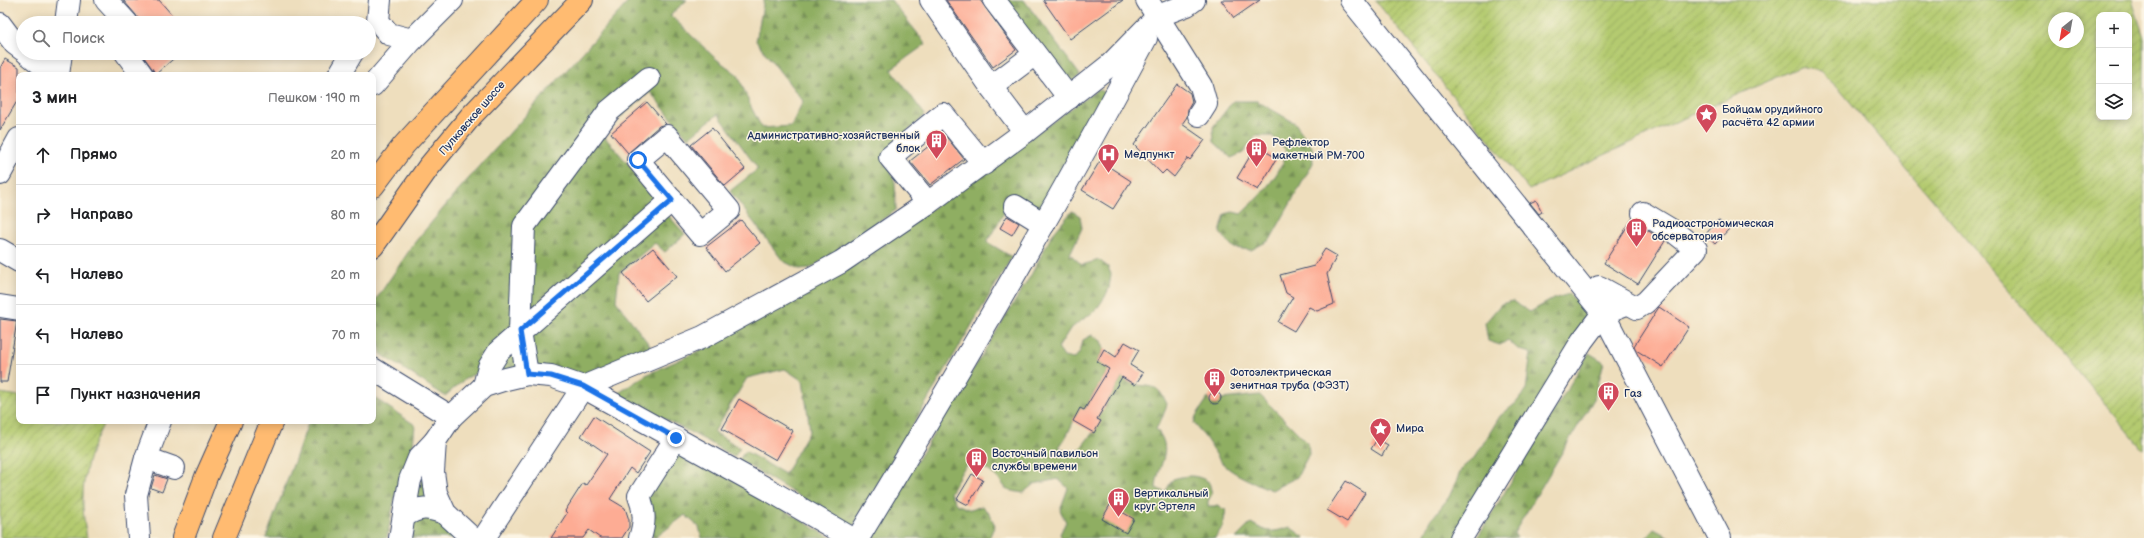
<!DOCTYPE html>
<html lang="ru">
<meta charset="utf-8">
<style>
:root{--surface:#fff;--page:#f2f2f2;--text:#202124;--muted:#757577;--line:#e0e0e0}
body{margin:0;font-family:"Balsamiq Sans",sans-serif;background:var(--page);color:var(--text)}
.controls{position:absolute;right:12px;top:12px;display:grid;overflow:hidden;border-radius:8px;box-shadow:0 2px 10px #0003}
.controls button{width:36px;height:36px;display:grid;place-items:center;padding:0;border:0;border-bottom:1px solid var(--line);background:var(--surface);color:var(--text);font:20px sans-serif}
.compass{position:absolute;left:2048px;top:12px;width:36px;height:36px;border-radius:50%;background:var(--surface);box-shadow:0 2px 10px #0003;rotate:211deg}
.stop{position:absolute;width:12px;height:12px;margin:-9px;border:3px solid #1a73e8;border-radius:50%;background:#fff}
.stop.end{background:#1a73e8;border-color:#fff;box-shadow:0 1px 4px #0008}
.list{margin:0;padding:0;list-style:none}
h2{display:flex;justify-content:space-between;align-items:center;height:52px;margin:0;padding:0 16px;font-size:17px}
h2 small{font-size:13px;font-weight:400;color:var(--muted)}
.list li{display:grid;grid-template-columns:26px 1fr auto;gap:12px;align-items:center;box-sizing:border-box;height:60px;padding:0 16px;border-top:1px solid var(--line)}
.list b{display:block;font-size:15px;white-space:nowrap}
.list em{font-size:13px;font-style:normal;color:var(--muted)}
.icon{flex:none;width:22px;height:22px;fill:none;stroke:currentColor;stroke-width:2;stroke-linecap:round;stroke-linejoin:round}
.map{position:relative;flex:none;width:2144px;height:538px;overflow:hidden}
.search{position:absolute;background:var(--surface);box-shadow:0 2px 10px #0003;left:16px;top:16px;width:360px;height:44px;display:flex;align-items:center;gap:10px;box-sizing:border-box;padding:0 14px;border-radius:22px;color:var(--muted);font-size:15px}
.panel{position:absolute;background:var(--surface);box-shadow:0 2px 10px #0003;left:16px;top:72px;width:360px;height:352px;border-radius:8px}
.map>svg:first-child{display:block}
.forest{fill:url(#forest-firs);stroke:#556e60}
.garden{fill:url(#garden-furrows);stroke:#687c66;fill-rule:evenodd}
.building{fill:#fdac94}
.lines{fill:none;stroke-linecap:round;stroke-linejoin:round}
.minor-casing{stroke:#3b496c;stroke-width:24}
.highway-casing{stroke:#3b496c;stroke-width:24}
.minor{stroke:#fff;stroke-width:22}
.highway{stroke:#ffbb71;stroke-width:22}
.route{stroke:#1a73e8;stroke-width:5}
.labels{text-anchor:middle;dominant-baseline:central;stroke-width:3;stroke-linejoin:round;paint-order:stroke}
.poi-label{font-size:11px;fill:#1b2f5e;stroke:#fcf5e5;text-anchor:start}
.street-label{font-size:11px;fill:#1b2f5e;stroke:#fcf5e5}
</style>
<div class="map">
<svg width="2144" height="538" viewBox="0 0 2144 538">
<defs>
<pattern id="forest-firs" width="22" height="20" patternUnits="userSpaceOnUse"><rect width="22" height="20" fill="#8fae62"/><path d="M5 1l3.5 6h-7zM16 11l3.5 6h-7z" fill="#748e54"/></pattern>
<pattern id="garden-furrows" width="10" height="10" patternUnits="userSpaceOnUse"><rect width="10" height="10" fill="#b4ca6f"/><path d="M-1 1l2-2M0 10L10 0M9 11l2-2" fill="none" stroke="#92a45e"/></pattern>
</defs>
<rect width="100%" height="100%" fill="#fcf5e5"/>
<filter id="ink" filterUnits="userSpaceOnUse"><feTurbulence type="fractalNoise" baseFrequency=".025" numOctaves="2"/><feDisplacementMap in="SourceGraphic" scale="8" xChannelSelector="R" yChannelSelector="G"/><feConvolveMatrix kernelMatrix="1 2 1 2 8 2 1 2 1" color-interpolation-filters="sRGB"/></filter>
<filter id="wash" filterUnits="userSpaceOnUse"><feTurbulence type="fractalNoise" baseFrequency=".012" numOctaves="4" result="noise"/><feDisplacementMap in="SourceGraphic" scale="16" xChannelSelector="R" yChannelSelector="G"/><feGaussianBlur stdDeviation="0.9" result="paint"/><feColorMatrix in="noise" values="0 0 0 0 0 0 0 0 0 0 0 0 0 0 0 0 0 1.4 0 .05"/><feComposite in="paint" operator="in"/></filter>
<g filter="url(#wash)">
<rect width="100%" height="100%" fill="#eedebd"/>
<g class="forest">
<path d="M630,0H687L670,15L715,58L738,75L751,107L762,128L791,126L803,101L756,41L764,0H891L926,44L891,69L925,115L884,153L895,182L896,210L811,268L799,269L783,261L730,191L758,169L718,114L688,138L650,92L601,133L660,200L482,370L465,379L445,396L381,354L379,343L373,333V304L415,242L461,187Z"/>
<path d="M1004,0H1024L1080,75L1068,84Z"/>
<path d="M1097,90H1101L1106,94L1039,212L1013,197L987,242L1012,257L852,528L739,460L745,451L785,474L810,430L803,381L785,369L747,378L714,432L740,448L734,457L709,442L617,394L646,375L705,348L846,270Z"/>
<path d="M1233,101H1257L1295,123L1312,147L1313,163L1270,240L1251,250L1234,248L1220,233L1225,214L1233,212L1241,214C1259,197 1281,175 1287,151L1272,136H1256L1243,153L1231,158L1214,142L1213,127Z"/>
<path d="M1072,211L1080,216L1082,228L1070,254L1082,265L1099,260L1108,267L1111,274L1109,288L1105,297L1096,310L1070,329L1058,348L1064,357L1074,359L1080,352L1083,340L1092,335L1101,341L1104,349L1097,362L1109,369L1084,410L1080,409C1072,422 1069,435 1059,447L1075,457C1083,443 1093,434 1101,421L1097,419L1122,377C1126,380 1132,385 1137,385C1155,387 1158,385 1167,404L1163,416L1156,429C1175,450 1157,465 1156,488L1165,492L1173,479C1187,475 1196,474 1209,482L1212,494L1208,501V506H1217L1226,510L1223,526L1215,538H1062L1060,534L1066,522L1060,510L1068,488L1058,479L1034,484L1023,493L1007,490C997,475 987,468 970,462L962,471L950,493L956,504L971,510L982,506L988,512L995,525L989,538H870L1031,275L1052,235Z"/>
<path d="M666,213L685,234L665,252L655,243L619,273L616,301L651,347L585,378L494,374V368Z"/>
<path d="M1569,294L1584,308L1590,319L1460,538H1423L1431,520L1449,497L1462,468L1475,457L1500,416L1516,403L1526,390L1531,353L1519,350L1508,340L1500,345L1488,341L1485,323L1501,304L1512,301L1530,312L1553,299Z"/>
<path d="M1589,353L1604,362L1594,399L1514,533L1517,538H1477Z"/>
<path d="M1260,395L1308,443L1309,454L1297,477L1272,490C1257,484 1228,473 1219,459C1211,446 1204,435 1194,423L1196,416L1208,398L1210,402L1216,404L1221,399Z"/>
<path d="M373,397L415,425L413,446L396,491L387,538H266L309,421H373Z"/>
<path d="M677,446L831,538H702L699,527L685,515L655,538L647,533V495Z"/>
<path d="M426,468L458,538H406L414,500Z"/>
<path d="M1251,523C1268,533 1271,533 1290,527L1305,538H1236Z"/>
<path d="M1654,529L1671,538H1646Z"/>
</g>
<g class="garden">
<path d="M1375,0H2132L2144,38V450L1840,90L1820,71L1800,67L1673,123L1529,190ZM2099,15H2129V117H2099ZM2054,18H2078V42H2054Z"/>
<path d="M0,393L19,396V421H105C84,460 78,494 87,538H0Z"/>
</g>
<g id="blocks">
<g class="building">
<path d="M123,0H159L179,23H140L136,15Z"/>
<path d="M946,0H980L1016,50L993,67Z"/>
<path d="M1043,0H1123L1070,39Z"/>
<path d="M1221,0H1260L1234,18Z"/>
<path d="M141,53H180L156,74Z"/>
<path d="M5,59L19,67V98L0,130V68Z"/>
<path d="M1177,84L1190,93L1192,102L1188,109L1187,117L1182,124L1205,140L1190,160L1188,158L1174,177L1166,170L1162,174L1134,145Z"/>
<path d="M647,102L666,124L659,126L628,153L611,133Z"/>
<path d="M712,128L745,169L725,186L691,145Z"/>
<path d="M944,134L964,159L930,185L910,161Z"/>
<path d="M1256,146L1277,158L1258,190L1237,178Z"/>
<path d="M1100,161L1131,181L1113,209L1082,190Z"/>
<path d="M1536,200L1542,212L1539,214L1530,203Z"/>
<path d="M1007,216L1019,223L1012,235L1000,228Z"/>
<path d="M1632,219L1637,224L1665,241L1638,284L1604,263Z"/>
<path d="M741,220L760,243L725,271L706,247Z"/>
<path d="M1718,220L1729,229L1715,244L1705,235Z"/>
<path d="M653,248L677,276L646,301L623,273Z"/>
<path d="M1325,249L1337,256L1327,274L1334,304L1317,311L1309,307L1294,331L1278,322L1293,297L1286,293L1280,275L1314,266Z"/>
<path d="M1659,307L1689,327L1663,367L1636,350L1634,346Z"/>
<path d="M0,319L17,321L7,382H0Z"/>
<path d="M1125,342L1139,350L1130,365L1143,373L1135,385L1122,377L1097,419L1101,421L1094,433L1073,421L1080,408L1084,410L1109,369L1097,362L1104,349L1116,357Z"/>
<circle cx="1215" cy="398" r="6"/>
<path d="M739,399L793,431L776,460L722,429Z"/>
<path d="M594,416L650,452L636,473L630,468L610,499L625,508L629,520V527L622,538H600L589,530L583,538H551L567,513L565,511L583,483L586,485L607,454L581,436Z"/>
<path d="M1377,439L1388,445L1382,456L1371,449Z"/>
<path d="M972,474L983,480L968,505L957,499Z"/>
<path d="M155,475L167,479L162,492L151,488Z"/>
<path d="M1346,481L1365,493L1347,522L1327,510Z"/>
<path d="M1110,505L1134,519L1126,533L1102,519Z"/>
</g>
</g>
</g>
<g filter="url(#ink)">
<use href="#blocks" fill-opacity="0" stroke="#3b496c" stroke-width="1"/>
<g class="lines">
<defs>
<g id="minor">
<path d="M106,0L127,23"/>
<path d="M380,0L378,21L389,34L412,40"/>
<path d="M931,0L991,87L1025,132"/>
<path d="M994,0L1069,98"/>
<path d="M1147,0L1201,86L1206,104L1199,115"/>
<path d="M1351,0L1603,313L1720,538"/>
<path d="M66,23L69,0"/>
<path d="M0,24L15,44L23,50"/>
<path d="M27,53L55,75"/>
<path d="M126,53L142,75"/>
<path d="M58,75L61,53"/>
<path d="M339,75L352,53"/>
<path d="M373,85L412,40L452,0"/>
<path d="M991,87L1035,54"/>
<path d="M667,136L729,210L700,234L638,160Z"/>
<path d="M0,174L19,139"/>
<path d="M928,203L890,157L943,114L984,164"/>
<path d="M1015,206L1044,224"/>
<path d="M0,250L19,261"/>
<path d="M1599,287L1637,308L1646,302L1696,249L1673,231L1643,213"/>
<path d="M0,306L19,309"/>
<path d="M373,369L451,417"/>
<path d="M527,374L520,331L524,226L609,111L649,78"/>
<path d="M484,386L489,367L499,351L672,200"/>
<path d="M146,458L174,468"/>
<path d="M404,516C421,506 427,507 445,513"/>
<path d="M139,538L136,495L146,458L160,421"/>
<path d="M400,538L410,480L419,458L435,441"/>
<path d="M472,538L445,513L436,493L433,472L435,441L451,417L484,386L506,379L527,374L551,376L583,387L769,490L851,538"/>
<path d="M484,538L583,387L703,337L841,262L928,203L1025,132L1110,65L1158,16L1187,5L1194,0"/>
<path d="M640,538C645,523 645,511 639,496L676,438"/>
<path d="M858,538C958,374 1056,208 1146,38"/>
<path d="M1461,538L1582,341L1603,313L1626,304"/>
</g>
<g id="highway">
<path d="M373,186L404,145L537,0"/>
<path d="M373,246L428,168L471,116L582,0"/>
<path d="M183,538L206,477L231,421"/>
<path d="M224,538L272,421"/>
</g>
</defs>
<use href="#minor" class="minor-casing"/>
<use href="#highway" class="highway-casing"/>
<use href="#minor" class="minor"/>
<use href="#highway" class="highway"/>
</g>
</g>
<g class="lines" filter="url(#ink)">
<path class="route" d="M638,160L672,200L520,331L527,374L551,376L583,386L676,438"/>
</g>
<defs>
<symbol id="sight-pin" viewBox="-11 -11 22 30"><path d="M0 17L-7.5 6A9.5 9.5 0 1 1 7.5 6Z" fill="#d1495b" stroke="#fcf5e5"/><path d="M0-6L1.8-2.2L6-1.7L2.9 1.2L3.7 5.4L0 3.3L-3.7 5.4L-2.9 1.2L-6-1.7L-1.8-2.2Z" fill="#fff"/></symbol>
<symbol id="building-pin" viewBox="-11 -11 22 30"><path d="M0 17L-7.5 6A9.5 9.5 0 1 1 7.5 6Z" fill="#d1495b" stroke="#fcf5e5"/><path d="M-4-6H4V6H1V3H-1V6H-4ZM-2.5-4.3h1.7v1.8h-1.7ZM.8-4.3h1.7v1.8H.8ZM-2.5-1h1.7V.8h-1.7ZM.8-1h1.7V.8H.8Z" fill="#fff"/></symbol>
<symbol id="hospital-pin" viewBox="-11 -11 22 30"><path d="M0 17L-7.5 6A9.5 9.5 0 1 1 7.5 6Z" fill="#d1495b" stroke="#fcf5e5"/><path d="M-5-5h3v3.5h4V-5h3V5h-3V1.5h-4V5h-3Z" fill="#fff"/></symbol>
</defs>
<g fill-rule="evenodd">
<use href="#sight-pin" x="1694" y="102" width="25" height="34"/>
<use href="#building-pin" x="924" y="128" width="25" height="34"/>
<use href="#building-pin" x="1244" y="136" width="25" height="34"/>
<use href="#hospital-pin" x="1096" y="142" width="25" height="34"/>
<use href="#building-pin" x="1624" y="216" width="25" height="34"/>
<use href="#building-pin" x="1202" y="366" width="25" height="34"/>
<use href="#building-pin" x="1596" y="380" width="25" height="34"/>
<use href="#sight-pin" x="1368" y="416" width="25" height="34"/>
<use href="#building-pin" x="964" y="446" width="25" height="34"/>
<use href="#building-pin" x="1106" y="486" width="25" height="34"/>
</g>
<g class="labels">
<g class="poi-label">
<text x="1722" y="109">Бойцам орудийного<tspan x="1722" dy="13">расчёта 42 армии</tspan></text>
<text x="920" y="135" text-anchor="end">Административно-хозяйственный<tspan x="920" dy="13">блок</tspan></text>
<text x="1272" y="142">Рефлектор<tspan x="1272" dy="13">макетный РМ-700</tspan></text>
<text x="1124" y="154">Медпункт</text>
<text x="1652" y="223">Радиоастрономическая<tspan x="1652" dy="13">обсерватория</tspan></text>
<text x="1230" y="372">Фотоэлектрическая<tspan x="1230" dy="13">зенитная труба (ФЭЗТ)</tspan></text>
<text x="1624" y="393">Газ</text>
<text x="1396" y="428">Мира</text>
<text x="992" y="453">Восточный павильон<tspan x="992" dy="13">службы времени</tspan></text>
<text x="1134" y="493">Вертикальный<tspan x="1134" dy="13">круг Эртеля</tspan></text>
</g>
<g class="street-label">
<text transform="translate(472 118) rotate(-49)">Пулковское шоссе</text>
</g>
</g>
</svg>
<div class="controls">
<button>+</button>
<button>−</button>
<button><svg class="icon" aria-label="layers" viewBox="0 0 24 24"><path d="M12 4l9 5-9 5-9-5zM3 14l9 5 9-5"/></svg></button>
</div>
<svg class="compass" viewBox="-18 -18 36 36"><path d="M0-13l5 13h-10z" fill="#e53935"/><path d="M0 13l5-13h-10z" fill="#757577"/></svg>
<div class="stop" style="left:638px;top:160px"></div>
<div class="stop end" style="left:676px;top:438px"></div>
<div class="search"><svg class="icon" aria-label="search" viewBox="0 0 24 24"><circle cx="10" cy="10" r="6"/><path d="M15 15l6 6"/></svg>Поиск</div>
<section class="panel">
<h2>3 мин<small>Пешком · 190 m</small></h2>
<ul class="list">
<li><svg class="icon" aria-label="ahead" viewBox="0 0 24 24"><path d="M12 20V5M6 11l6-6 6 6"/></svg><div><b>Прямо</b></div><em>20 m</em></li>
<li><svg class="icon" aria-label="right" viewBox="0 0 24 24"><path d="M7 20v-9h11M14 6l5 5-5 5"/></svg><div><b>Направо</b></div><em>80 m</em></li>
<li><svg class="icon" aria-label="left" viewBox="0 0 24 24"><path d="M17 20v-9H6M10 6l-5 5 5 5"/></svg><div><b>Налево</b></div><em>20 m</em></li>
<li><svg class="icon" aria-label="left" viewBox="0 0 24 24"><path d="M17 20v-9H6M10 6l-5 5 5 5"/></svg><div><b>Налево</b></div><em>70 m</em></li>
<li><svg class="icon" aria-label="arrive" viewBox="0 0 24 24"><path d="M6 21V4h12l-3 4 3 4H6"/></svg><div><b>Пункт назначения</b></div></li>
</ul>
</section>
</div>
